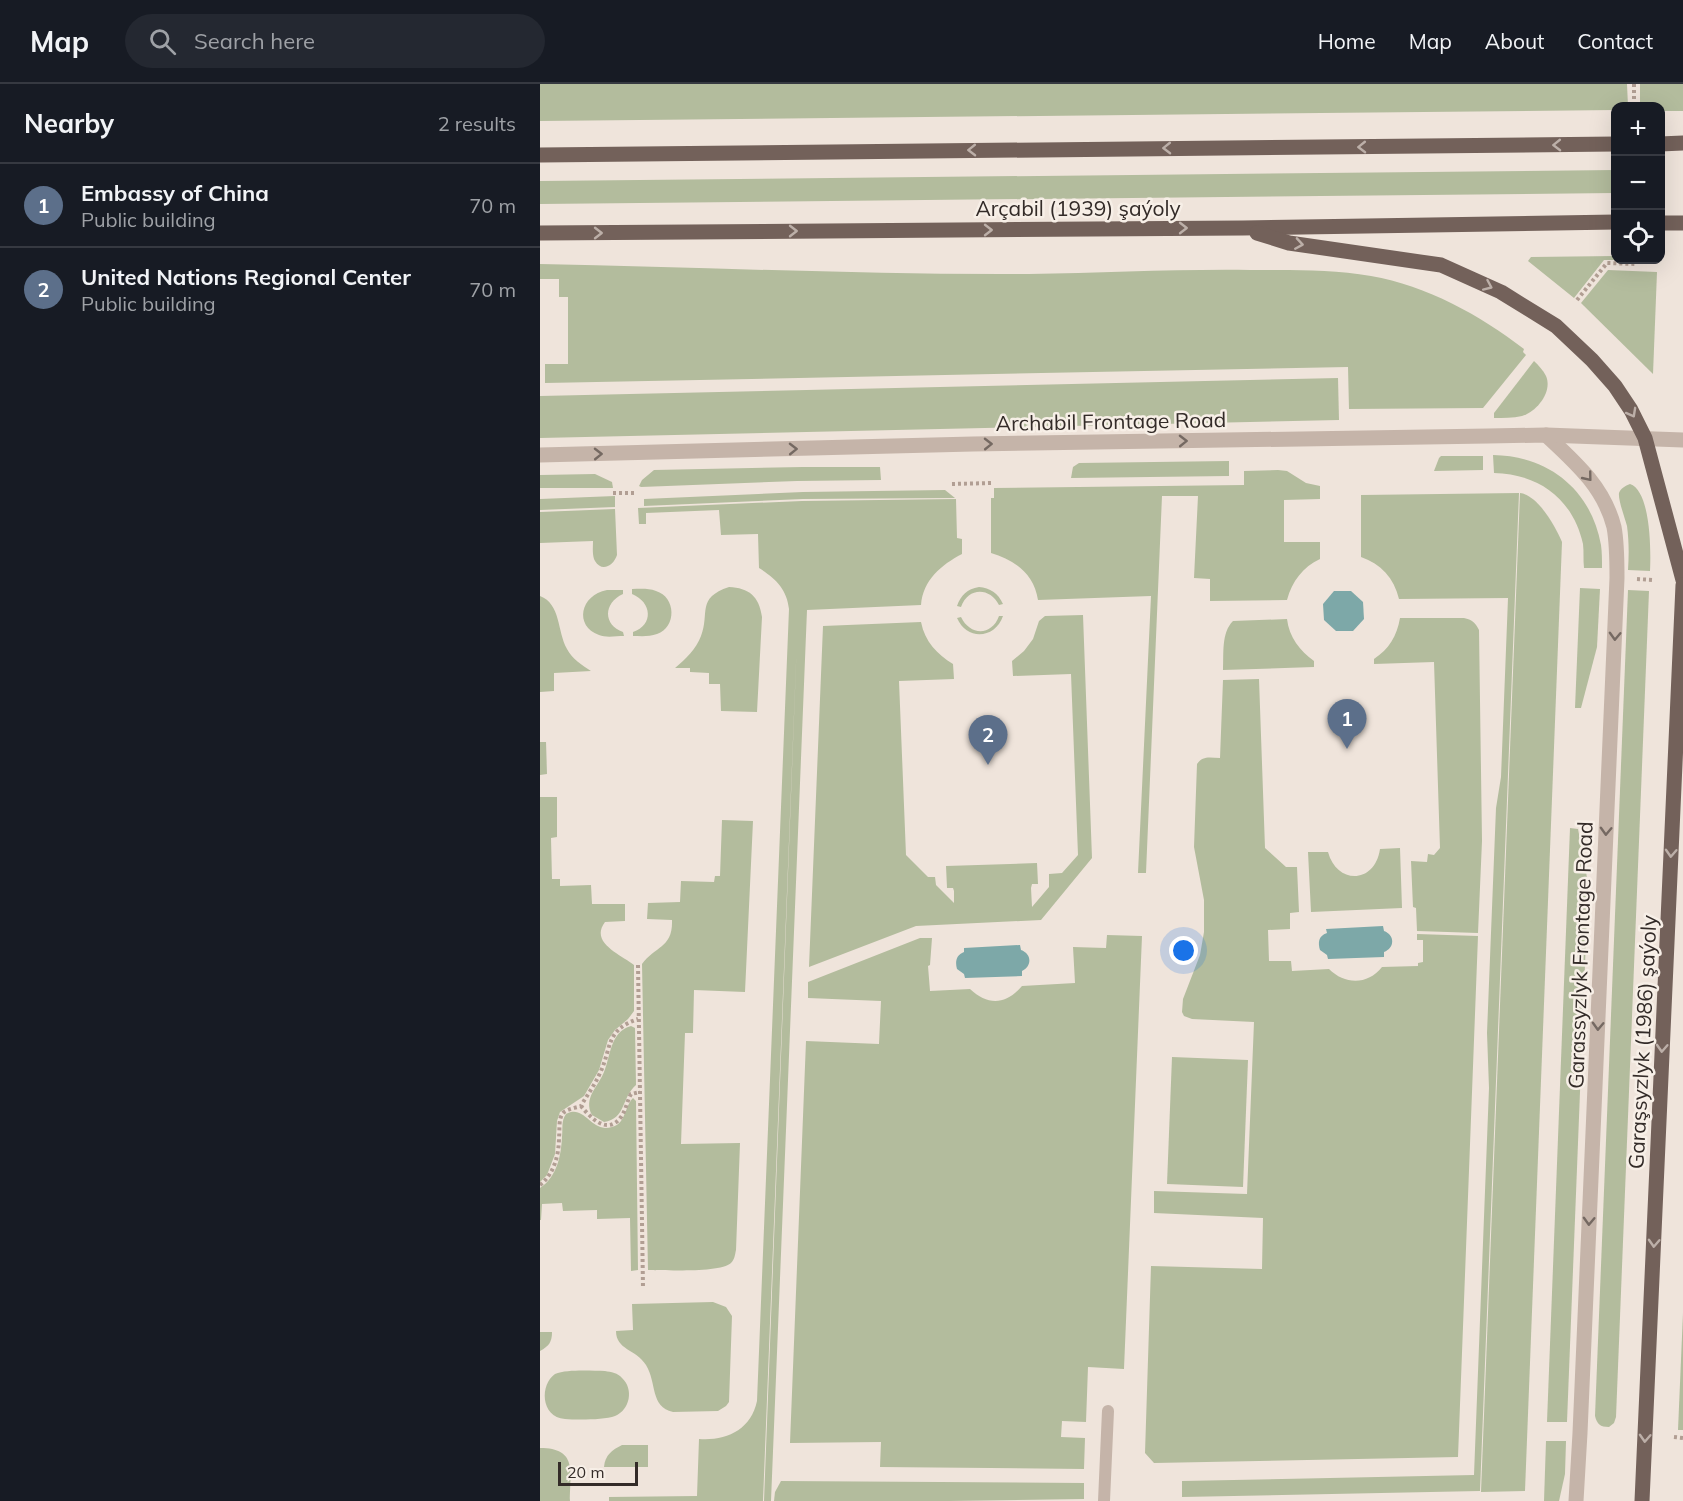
<!DOCTYPE html>
<meta charset="utf-8">
<style>
:root{--surface:#171b24;--page:#242831;--text:#f1f3f6;--muted:#9ea1a6;--line:#363941;--accent:#0f766e}
body{margin:0;font-family:Mulish,sans-serif;background:var(--page);color:var(--text)}
.controls{position:absolute;right:18px;top:18px;display:grid;overflow:hidden;border-radius:12px;box-shadow:0 6px 24px #0002}
.controls button{width:54px;height:54px;display:grid;place-items:center;padding:0;border:0;border-bottom:2px solid var(--line);background:var(--surface);color:var(--text);font:30px sans-serif}
.scale{position:absolute;left:18px;bottom:15px;width:80px;box-sizing:border-box;padding-left:6px;border:3px solid #332b28;border-top:0;font-size:16px;line-height:21px;white-space:nowrap;color:#332b28;-webkit-text-stroke:4px #f7efe7;paint-order:stroke}
.you{position:absolute;left:644px;top:867px;width:21px;height:21px;margin:-15px;border:4px solid #fff;border-radius:50%;background:#1a73e8;box-shadow:0 0 0 9px #1a73e833}
.badge{display:grid;place-items:center;width:39px;height:39px;border-radius:50%;background:var(--accent);color:#fff;font-size:20px;font-weight:700}
.pin{position:absolute;translate:-50% -50px;filter:drop-shadow(0 2px 3px #0008)}
.pin::after{content:'';position:absolute;top:32px;width:21px;height:18px;background:inherit;clip-path:polygon(0 0,100% 0,50% 100%)}
.list{margin:0;padding:0;list-style:none}
h2{display:flex;justify-content:space-between;align-items:center;height:78px;margin:0;padding:0 24px;font-size:26px}
h2 small{font-size:20px;font-weight:400;color:var(--muted)}
.list li{display:grid;grid-template-columns:39px 1fr auto;gap:18px;align-items:center;box-sizing:border-box;height:84px;padding:0 24px;border-top:2px solid var(--line)}
.list b{display:block;font-size:22px;white-space:nowrap}
.list p{margin:0;font-size:20px;white-space:nowrap;color:var(--muted)}
.list em{font-size:20px;font-style:normal;color:var(--muted)}
.icon{flex:none;width:33px;height:33px;fill:none;stroke:currentColor;stroke-width:2;stroke-linecap:round;stroke-linejoin:round}
.map{position:relative;flex:none;width:1143px;height:1417px;overflow:hidden}
header{display:flex;align-items:center;gap:36px;box-sizing:border-box;height:84px;padding:0 30px;background:var(--surface);border-bottom:2px solid var(--line)}
header strong{font-size:28px}
nav{display:flex;gap:33px;margin-inline-start:auto;font-size:21px}
.search{width:420px;height:54px;background:var(--page);display:flex;align-items:center;gap:15px;box-sizing:border-box;padding:0 21px;border-radius:33px;color:var(--muted);font-size:22px}
main{display:flex}
aside{flex:1;background:var(--surface)}
.map>svg:first-child{display:block}
.green{fill:#b3bc9d}
.water{fill:#7da8a8}
.lines{fill:none;stroke-linecap:round;stroke-linejoin:round}
.path{stroke:#b19e93;stroke-width:4;stroke-dasharray:3 3;stroke-linecap:butt}
.lane{stroke:#c5b4a9;stroke-width:12}
.street{stroke:#c5b4a9;stroke-width:15}
.primary{stroke:#73615a;stroke-width:15}
.oneway{stroke:#bcafa8}
.oneway2{stroke:#756962}
.labels{text-anchor:middle;dominant-baseline:central;stroke-width:5;stroke-linejoin:round;paint-order:stroke}
.street-label{font-size:21px;fill:#332b28;stroke:#f7efe7}
</style>
<header>
<strong>Map</strong>
<div class="search"><svg class="icon" aria-label="search" viewBox="0 0 24 24"><circle cx="10" cy="10" r="6"/><path d="M15 15l6 6"/></svg>Search here</div>
<nav><a>Home</a><a>Map</a><a>About</a><a>Contact</a></nav>
</header>
<main>
<aside>
<h2>Nearby<small>2 results</small></h2>
<ul class="list">
<li><span class="badge" style="background:#5c6f8a">1</span><div><b>Embassy of China</b><p>Public building</p></div><em>70 m</em></li>
<li><span class="badge" style="background:#5c6f8a">2</span><div><b>United Nations Regional Center</b><p>Public building</p></div><em>70 m</em></li>
</ul>
</aside>
<div class="map">
<svg width="1143" height="1417" viewBox="0 0 1143 1417">
<rect width="100%" height="100%" fill="#efe4db"/>
<g class="green">
<path d="M0,0H1087L1088,22H1076L1075,26L0,37Z"/>
<path d="M1100,0H1143V27H1121L1120,22H1100Z"/>
<path d="M1075,86V109L0,120V97Z"/>
<path d="M1075,172L1076,176H1078H1064L1034,214L988,177L991,173Z"/>
<path d="M0,180C163,183 326,191 489,190C563,189 637,185 710,186C751,186 791,185 831,192C887,202 940,231 984,265L983,268L986,271L943,324L809,325L808,283L5,299V280H28V213H19V195H0Z"/>
<path d="M1068,186L1117,188L1113,290L1041,219Z"/>
<path d="M994,277C999,282 1003,286 1006,292C1013,308 996,328 982,332C973,334 963,334 954,334V329Z"/>
<path d="M798,294L799,336L0,354V312Z"/>
<path d="M953,371C1008,372 1051,405 1061,461C1062,468 1062,476 1062,484H1044C1043,476 1044,468 1043,460C1033,415 999,390 954,389Z"/>
<path d="M901,372H943V386L894,387L899,374Z"/>
<path d="M689,377V392L531,394L533,383L539,379Z"/>
<path d="M263,383H340L341,396L257,397L101,403L99,402L102,396L114,386Z"/>
<path d="M738,386L747,387L766,399L780,402V411H748H780V415L744,416V458H780V475C763,483 752,497 747,516L670,517V495L654,494L658,412H622L606,789H598L611,512L498,516C494,490 475,476 451,469V414H454V404L704,401V387Z"/>
<path d="M55,390L72,398L73,404H0V391Z"/>
<path d="M1090,400C1111,407 1111,468 1110,487L1088,486C1089,471 1089,457 1087,442C1085,434 1078,416 1079,409C1081,404 1085,402 1090,400Z"/>
<path d="M405,406L415,414L263,415L104,422V415L263,408Z"/>
<path d="M979,409L940,1407L642,1413V1397L934,1391L949,1004L947,949L956,724L961,693L968,514L859,515C854,494 841,480 821,473V411Z"/>
<path d="M980,409C998,411 1015,442 1022,458L985,1407L941,1408Z"/>
<path d="M75,412V423L0,426V415Z"/>
<path d="M416,415L417,454L422,455V470C401,481 383,496 381,521L267,526L231,1417H224L257,554L223,1417H69V1413L157,1412L159,1355C186,1357 211,1346 217,1317L249,525C247,505 235,494 219,484L218,450L181,451L179,426L106,429V440H99L98,424L262,417Z"/>
<path d="M75,425L77,471C74,481 62,489 55,477C52,472 53,463 53,457L0,459V428Z"/>
<path d="M189,503C209,504 219,512 222,533L217,628L181,627L180,600H169V589L150,588V584H135C146,575 156,565 161,552C170,529 156,514 189,503Z"/>
<path d="M439,503C450,504 458,509 463,520L459,521C450,503 428,503 421,523L417,522C421,511 427,505 439,503Z"/>
<path d="M1040,504L1060,505L1057,563L1041,624H1035Z"/>
<path d="M92,505C100,505 108,504 116,507C136,513 137,543 117,550C109,553 100,552 93,552V548C114,541 112,518 92,510Z"/>
<path d="M67,506H83V510C63,519 63,541 83,548L84,552C76,552 66,554 59,551C34,542 40,511 67,506Z"/>
<path d="M1088,506L1109,507L1076,1333L1074,1339L1069,1343C1060,1343 1057,1340 1055,1332Z"/>
<path d="M0,512C21,520 17,547 27,565C32,575 42,581 51,587L14,589V607L0,608Z"/>
<path d="M543,531L552,774L501,836L376,842L269,883L283,542L381,538C385,558 397,570 413,580L414,595L359,597L366,771L388,793H395L396,801L414,819V807L413,804H407L406,782L497,779L498,800H492L491,804L492,823L509,803V790L522,789L538,771L531,590L473,592L472,577L484,567L493,555L499,537L505,532Z"/>
<path d="M459,532H463C455,555 427,557 417,534L421,533C430,552 452,552 459,532Z"/>
<path d="M860,534H924C932,536 935,538 939,546L942,757L938,849L877,847L876,824L873,823L871,777L887,778L888,770L894,771L900,764L894,578L834,580V575C849,565 857,552 860,534Z"/>
<path d="M747,535C749,553 760,567 774,577V583L683,586C684,570 681,549 693,537Z"/>
<path d="M719,595L725,764L746,783H757L759,828L750,829V845L728,846L729,877H751L752,887L789,885C805,901 828,901 842,883L878,882V879L883,878V856H877V850L938,852L918,1373L614,1379L605,1369L611,1182L722,1185L723,1134L614,1129V1107L707,1110L714,938L652,935L644,932L642,928L643,915L660,871L664,848V816L654,763L657,680C663,671 671,674 680,674L683,596Z"/>
<path d="M0,658H6L7,690L0,691Z"/>
<path d="M0,713H17V753L11,754L12,795H20V802L51,801L52,820H85V837L65,838C49,859 82,871 94,881V927L88,935L75,946L68,956L59,986L44,1012L20,1028L17,1037L15,1070L7,1091L0,1098Z"/>
<path d="M182,736L213,737L205,908L154,906L153,949H145L141,1060L200,1059L196,1166C195,1170 195,1175 191,1179C181,1189 124,1186 108,1186L102,880C115,862 133,864 132,836L107,835L108,819L140,818L141,797L174,798L175,792H180Z"/>
<path d="M1030,744L1038,745L1046,786L1048,805L1027,1338H1007Z"/>
<path d="M860,764L862,824L771,828L768,768H788C797,801 835,800 840,765Z"/>
<path d="M567,851L602,852L584,1285L548,1283L546,1338L522,1337L521,1353L545,1354L544,1385L340,1383L341,1358L250,1359L266,957L339,960L341,917L268,914V898L380,854H392L390,881L388,882L390,907L430,905C448,922 466,921 482,902L535,899L533,863L566,864Z"/>
<path d="M91,942L95,944L96,1001C81,1014 86,1035 64,1038L52,1031C43,1014 58,1003 64,988C71,971 70,948 91,942Z"/>
<path d="M632,973L708,976L703,1103L627,1100Z"/>
<path d="M93,1014L96,1017L98,1186L91,1187L90,1134L57,1135V1126L23,1127L22,1119L2,1120L1,1136H0V1104C17,1093 21,1072 22,1053C23,1044 21,1037 26,1030C43,1021 49,1043 65,1044C87,1044 83,1024 93,1014Z"/>
<path d="M173,1218L186,1223L192,1232L189,1318L186,1322L178,1327L133,1328C110,1323 117,1299 106,1281C96,1265 76,1266 76,1247L93,1246L92,1220Z"/>
<path d="M1143,1229V1346H1138Z"/>
<path d="M0,1248H12C12,1258 9,1262 0,1267Z"/>
<path d="M65,1287C71,1288 78,1289 82,1294C94,1305 90,1326 75,1332C64,1336 37,1336 25,1335C0,1333 0,1300 15,1290C28,1285 52,1287 65,1287Z"/>
<path d="M1006,1357H1026L1025,1390L1019,1417H1004Z"/>
<path d="M82,1361H108V1383H64C65,1371 72,1366 82,1361Z"/>
<path d="M0,1364C38,1364 30,1388 30,1417H0Z"/>
<path d="M241,1397L544,1399V1415L409,1417H234L235,1408Z"/>
</g>
<g class="water">
<path d="M794,507H811L823,518L824,535L813,547H796L784,536L783,520Z"/>
<path d="M843,842L844,847C855,851 855,864 844,868V873L788,875L787,871L780,866C778,859 778,852 787,849L786,845Z"/>
<path d="M480,861L481,866C492,870 492,882 482,887V892L425,894L424,890L417,885C415,878 416,871 424,868V864Z"/>
</g>
<g class="lines">
<g class="path">
<path d="M1094,0V22"/>
<path d="M1037,216L1067,179L1095,180V176"/>
<path d="M412,400L452,399"/>
<path d="M73,409H97"/>
<path d="M1097,495L1113,496"/>
<path d="M98,881L103,1203"/>
<path d="M41,1022C50,1033 67,1052 81,1033C86,1026 87,1017 91,1010L100,1008"/>
<path d="M0,1101C14,1090 19,1071 19,1053C20,1046 18,1035 23,1029C27,1025 35,1024 41,1022C47,1011 55,1001 60,989C72,964 65,946 98,935"/>
<path d="M1134,1353L1143,1354"/>
</g>
<path class="lane" d="M564,1417L568,1327"/>
<g class="street">
<path d="M1006,351C1035,378 1064,403 1074,443C1077,459 1077,477 1077,494L1040,1349L1036,1417"/>
<path d="M0,371L433,360L948,352L1006,351L1143,356"/>
</g>
<g class="primary">
<path d="M1120,60L1143,59"/>
<path d="M0,71L1076,60"/>
<path d="M1120,139H1143"/>
<path d="M0,149L703,144L1076,138"/>
<path d="M717,149L749,159L901,181L961,208L1016,242L1052,276L1075,302L1091,326L1105,354L1143,496"/>
<path d="M1102,1417L1143,501"/>
</g>
</g>
<defs><path id="oneway-chevron" d="M-2-3.5L2.5 0L-2 3.5" fill="none" stroke-width="1.6" stroke-linecap="round" stroke-linejoin="round" transform="scale(1.5)"/></defs>
<g class="oneway">
<use href="#oneway-chevron" transform="translate(1017 61) rotate(179)"/>
<use href="#oneway-chevron" transform="translate(822 63) rotate(179)"/>
<use href="#oneway-chevron" transform="translate(627 64) rotate(179)"/>
<use href="#oneway-chevron" transform="translate(432 66) rotate(179)"/>
<use href="#oneway-chevron" transform="translate(643 144)"/>
<use href="#oneway-chevron" transform="translate(448 146)"/>
<use href="#oneway-chevron" transform="translate(253 147)"/>
<use href="#oneway-chevron" transform="translate(58 149)"/>
<use href="#oneway-chevron" transform="translate(759 160) rotate(9)"/>
<use href="#oneway-chevron" transform="translate(948 202) rotate(24)"/>
<use href="#oneway-chevron" transform="translate(1092 329) rotate(61)"/>
<use href="#oneway-chevron" transform="translate(1131 769) rotate(93)"/>
<use href="#oneway-chevron" transform="translate(1122 964) rotate(93)"/>
<use href="#oneway-chevron" transform="translate(1114 1159) rotate(93)"/>
<use href="#oneway-chevron" transform="translate(1105 1354) rotate(93)"/>
</g>
<g class="oneway2">
<use href="#oneway-chevron" transform="translate(643 357) rotate(-1)"/>
<use href="#oneway-chevron" transform="translate(448 360) rotate(-1)"/>
<use href="#oneway-chevron" transform="translate(253 365) rotate(-1)"/>
<use href="#oneway-chevron" transform="translate(58 370) rotate(-1)"/>
<use href="#oneway-chevron" transform="translate(1048 393) rotate(51)"/>
<use href="#oneway-chevron" transform="translate(1075 552) rotate(92)"/>
<use href="#oneway-chevron" transform="translate(1066 747) rotate(92)"/>
<use href="#oneway-chevron" transform="translate(1058 942) rotate(92)"/>
<use href="#oneway-chevron" transform="translate(1049 1137) rotate(92)"/>
</g>
<g class="labels">
<g class="street-label">
<text x="538" y="124">Arçabil (1939) şaýoly</text>
<text transform="translate(571 337) rotate(-1)">Archabil Frontage Road</text>
<text transform="translate(1040 871) rotate(-88)">Garassyzlyk Frontage Road</text>
<text transform="translate(1102 958) rotate(-87)">Garaşsyzlyk (1986) şaýoly</text>
</g>
</g>
</svg>
<div class="controls">
<button>+</button>
<button>−</button>
<button><svg class="icon" aria-label="locate" viewBox="0 0 24 24"><circle cx="12" cy="12" r="6"/><path d="M12 2v4M12 18v4M2 12h4M18 12h4"/></svg></button>
</div>
<div class="scale">20 m</div>
<div class="you"></div>
<div class="pin badge" style="left:807px;top:665px;background:#5c6f8a">1</div>
<div class="pin badge" style="left:448px;top:681px;background:#5c6f8a">2</div>
</div>
</main>
